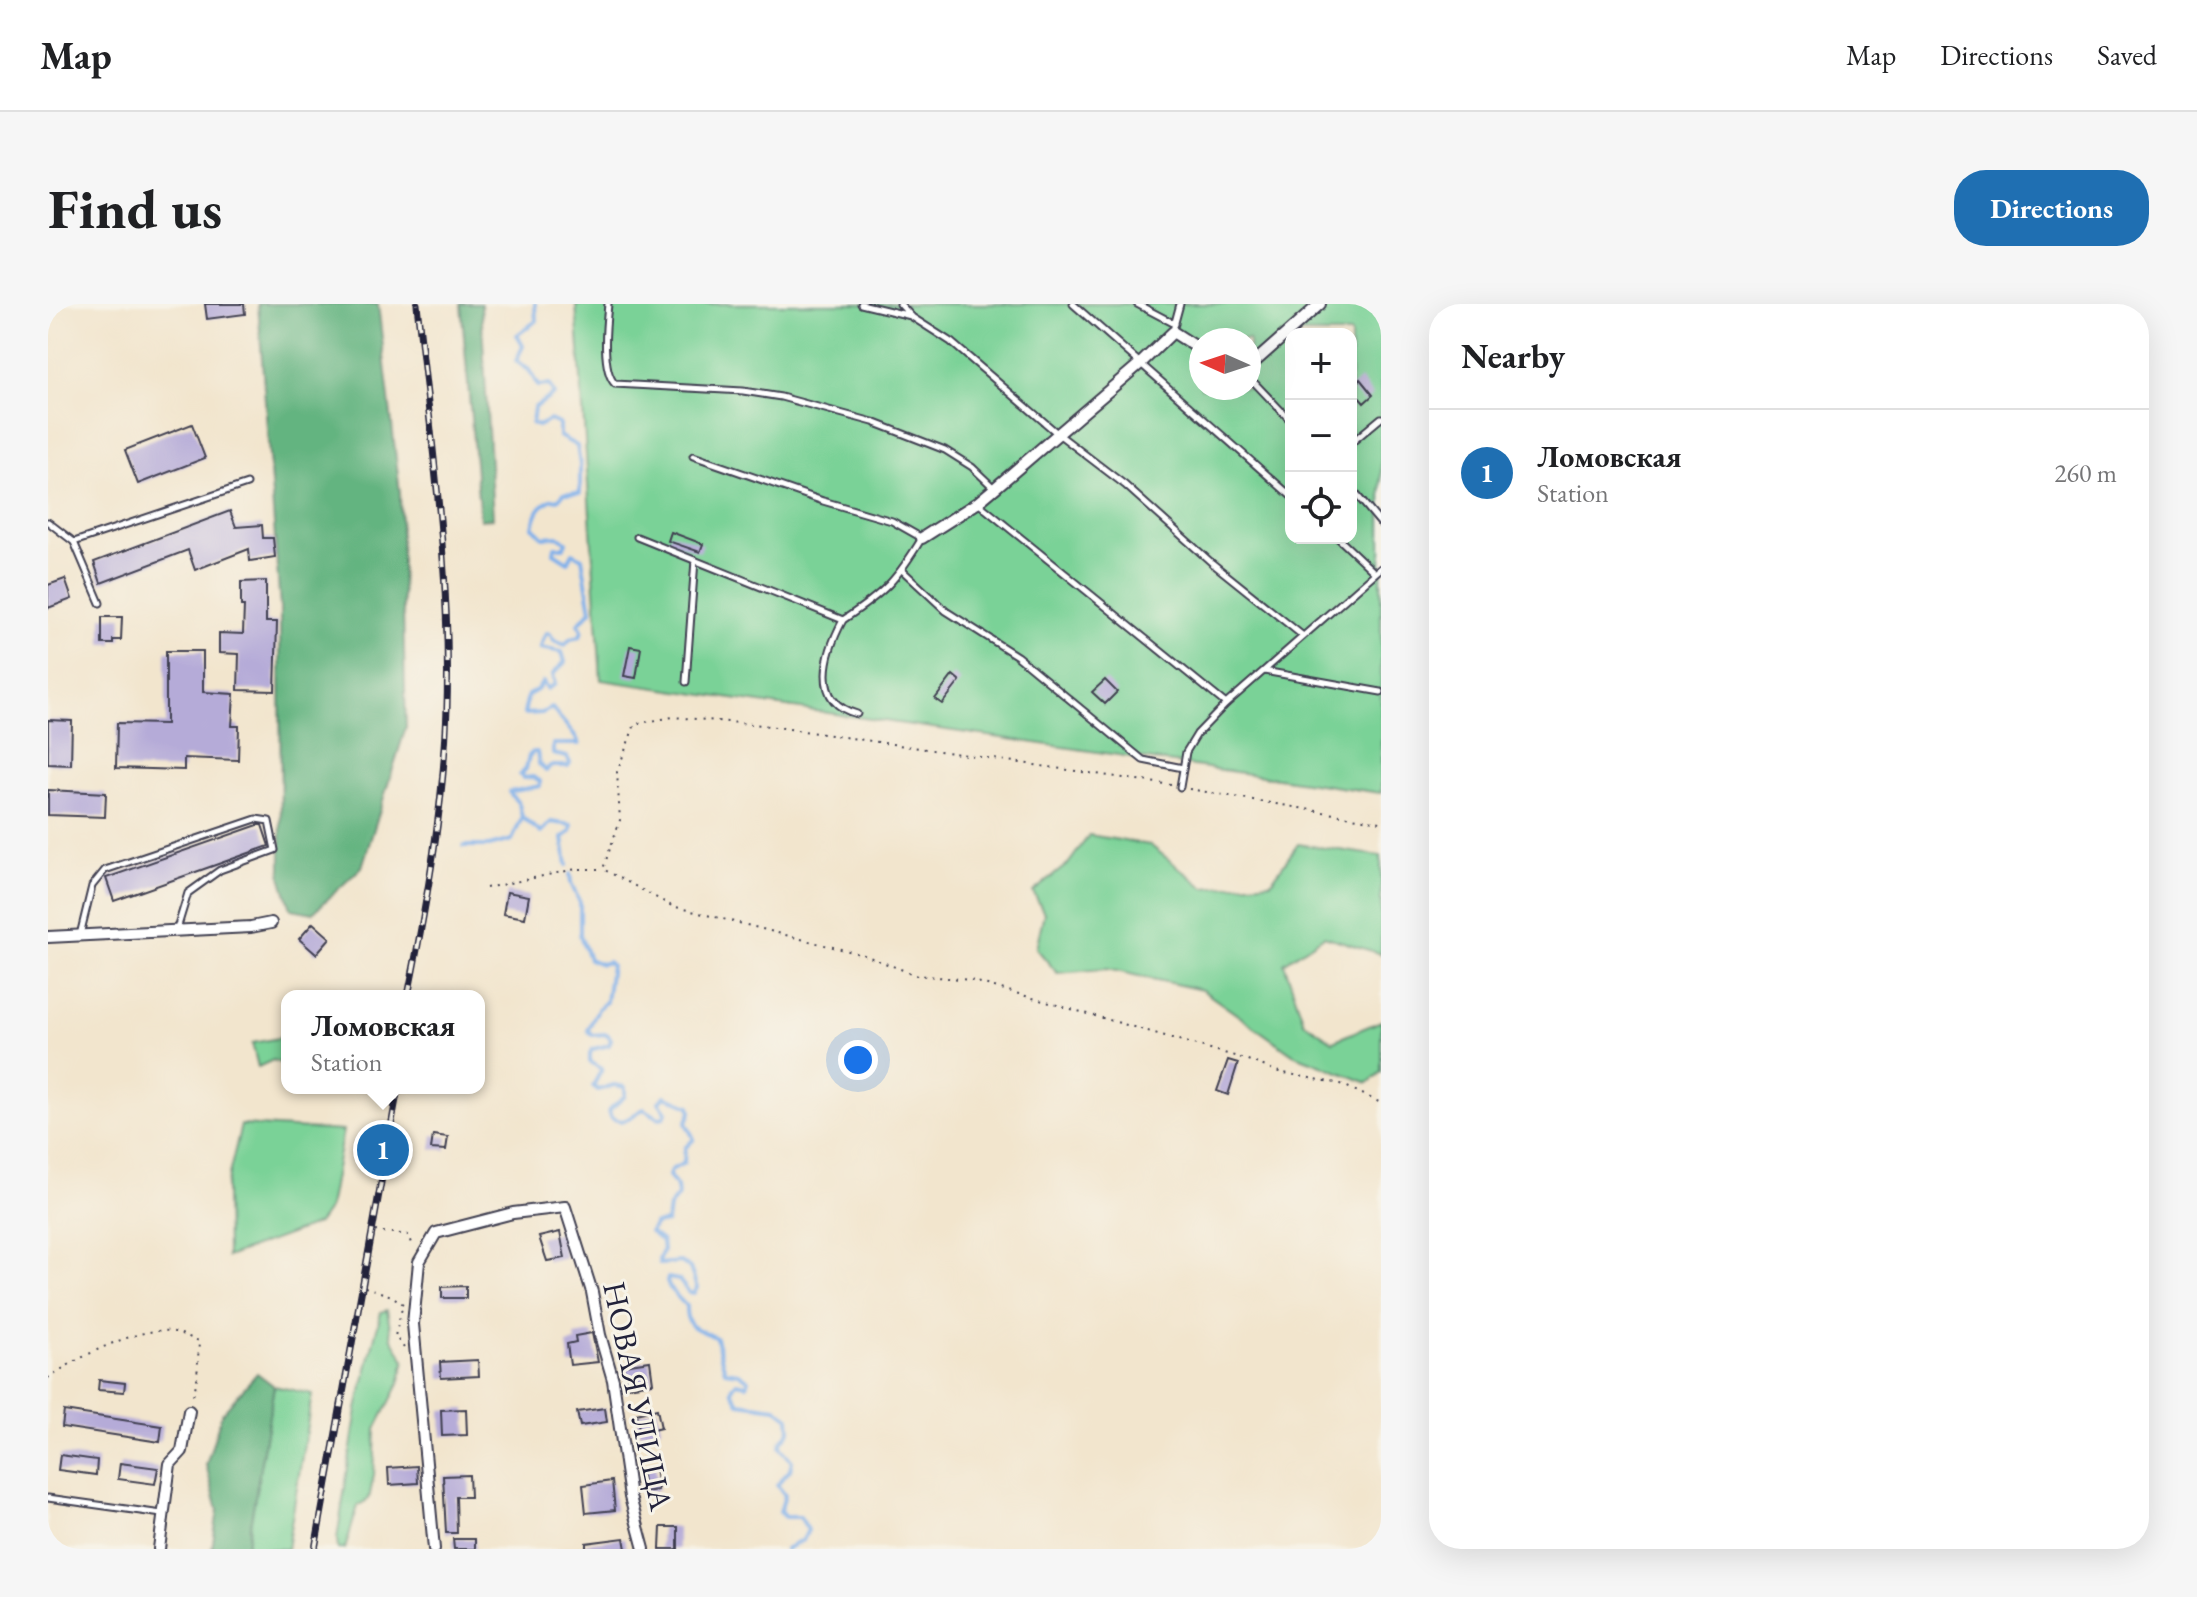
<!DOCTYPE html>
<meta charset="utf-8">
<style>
:root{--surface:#fff;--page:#f6f6f6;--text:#202124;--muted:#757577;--line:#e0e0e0;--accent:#1f6fb2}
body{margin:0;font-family:"EB Garamond",serif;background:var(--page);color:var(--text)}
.controls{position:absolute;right:24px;top:24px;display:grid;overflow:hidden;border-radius:16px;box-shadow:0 8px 32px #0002}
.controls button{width:72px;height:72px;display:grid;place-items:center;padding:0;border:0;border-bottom:2px solid var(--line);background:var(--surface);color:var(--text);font:40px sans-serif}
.compass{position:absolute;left:1141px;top:24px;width:72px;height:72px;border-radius:50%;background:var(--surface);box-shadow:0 8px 32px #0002;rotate:273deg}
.you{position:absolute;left:810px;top:756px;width:28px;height:28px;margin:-20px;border:6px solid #fff;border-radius:50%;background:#1a73e8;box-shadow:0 0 0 12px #1a73e833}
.badge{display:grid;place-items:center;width:52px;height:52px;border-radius:50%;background:var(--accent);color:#fff;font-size:26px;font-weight:700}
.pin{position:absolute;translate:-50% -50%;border:4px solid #fff;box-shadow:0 2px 8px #0006}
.popup{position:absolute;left:233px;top:686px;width:204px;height:104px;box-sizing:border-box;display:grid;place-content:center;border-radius:16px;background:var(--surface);filter:drop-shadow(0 2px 6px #0005);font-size:26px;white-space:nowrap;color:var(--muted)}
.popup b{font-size:30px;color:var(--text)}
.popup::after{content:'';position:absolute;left:50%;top:100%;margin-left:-16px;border:16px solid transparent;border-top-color:var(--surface)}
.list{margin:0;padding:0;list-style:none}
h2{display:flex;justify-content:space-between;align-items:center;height:104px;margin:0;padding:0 32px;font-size:34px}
h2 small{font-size:26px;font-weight:400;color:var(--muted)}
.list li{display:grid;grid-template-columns:52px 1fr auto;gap:24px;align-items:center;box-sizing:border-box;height:128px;padding:0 32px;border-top:2px solid var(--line)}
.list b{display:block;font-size:30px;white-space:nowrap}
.list p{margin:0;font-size:26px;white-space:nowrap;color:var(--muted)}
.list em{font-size:26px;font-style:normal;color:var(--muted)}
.icon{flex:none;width:44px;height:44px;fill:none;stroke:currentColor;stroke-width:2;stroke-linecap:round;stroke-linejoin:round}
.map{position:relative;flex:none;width:1333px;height:1245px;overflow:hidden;border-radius:32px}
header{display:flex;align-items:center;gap:48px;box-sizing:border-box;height:112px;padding:0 40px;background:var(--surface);border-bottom:2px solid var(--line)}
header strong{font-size:38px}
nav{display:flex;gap:44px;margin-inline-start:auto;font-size:28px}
.intro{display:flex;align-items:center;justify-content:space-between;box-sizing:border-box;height:192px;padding:0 48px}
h1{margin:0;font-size:56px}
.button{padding:20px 36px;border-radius:32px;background:var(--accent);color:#fff;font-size:28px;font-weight:700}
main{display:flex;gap:48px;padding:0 48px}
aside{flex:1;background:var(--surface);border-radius:32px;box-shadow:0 8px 32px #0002}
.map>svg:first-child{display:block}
.green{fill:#7ad297;stroke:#4e7a69;stroke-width:2;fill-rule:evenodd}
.forest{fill:#63b480;stroke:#426b5e;stroke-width:2}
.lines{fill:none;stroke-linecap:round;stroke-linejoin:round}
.stream{stroke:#7fb0ea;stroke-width:4}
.building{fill:#b5abd8}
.lane-casing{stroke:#413f51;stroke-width:9}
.street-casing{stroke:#413f51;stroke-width:14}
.path{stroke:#413f51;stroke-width:2;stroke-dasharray:2 6;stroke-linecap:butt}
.lane{stroke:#fff;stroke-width:5}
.street{stroke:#fff;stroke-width:10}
.rail-casing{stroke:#22223b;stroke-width:7}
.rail{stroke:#f7f3e8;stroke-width:4;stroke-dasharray:12;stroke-linecap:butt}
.labels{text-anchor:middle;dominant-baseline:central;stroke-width:6;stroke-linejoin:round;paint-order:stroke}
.street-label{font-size:32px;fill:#22223b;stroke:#f7f3e8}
</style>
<header>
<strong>Map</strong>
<nav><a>Map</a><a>Directions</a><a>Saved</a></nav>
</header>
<div class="intro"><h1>Find us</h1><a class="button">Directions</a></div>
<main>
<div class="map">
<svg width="1333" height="1245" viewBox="0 0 1333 1245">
<rect width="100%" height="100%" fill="#f7f3e8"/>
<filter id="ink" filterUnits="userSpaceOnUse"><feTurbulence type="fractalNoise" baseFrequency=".0125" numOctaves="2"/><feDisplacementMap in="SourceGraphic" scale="16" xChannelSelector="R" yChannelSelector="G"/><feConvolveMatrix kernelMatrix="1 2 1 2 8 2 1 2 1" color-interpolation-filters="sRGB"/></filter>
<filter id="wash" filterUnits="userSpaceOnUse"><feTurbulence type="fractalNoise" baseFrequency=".006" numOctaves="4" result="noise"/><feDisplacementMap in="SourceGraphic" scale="32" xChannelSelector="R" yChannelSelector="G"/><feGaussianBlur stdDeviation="1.8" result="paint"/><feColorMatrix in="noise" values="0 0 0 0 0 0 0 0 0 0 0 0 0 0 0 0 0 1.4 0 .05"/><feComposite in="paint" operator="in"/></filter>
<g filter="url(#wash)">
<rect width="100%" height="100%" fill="#f2e5cd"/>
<g class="green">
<path d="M528,0H1333V489L553,376ZM1243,30H1303V234H1243ZM1153,36H1201V84H1153Z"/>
<path d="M1041,531L1102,541L1157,584L1223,578L1250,540L1333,552V650L1276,632L1236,659L1256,718L1285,737L1333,717V768L1320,779L1245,750L1154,686L1059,665L1009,669L988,644L996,609L985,588L1021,559Z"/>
<path d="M239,724V762L225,756L210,763L204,739L231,734Z"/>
<path d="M193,821L295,827L281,904L270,920L179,953L178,883Z"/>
<path d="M339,1006L344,1035L357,1056L351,1080L328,1125L326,1171L321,1195L310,1202L297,1245H290L289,1235L309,1105L333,1008Z"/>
<path d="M226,1082L264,1090L239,1245H198Z"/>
</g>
<g class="forest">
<path d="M210,0H330L352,189L358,423L314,563L265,609L243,605L233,572L232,304Z"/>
<path d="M413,0H433L445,214L432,216Z"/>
<path d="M209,1069L226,1082L198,1245H164L170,1206L158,1161L174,1109Z"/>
</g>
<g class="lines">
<g class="stream">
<path d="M487,0L488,17L469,31L475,42L468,57L481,66L490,82L501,81L506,90L486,104L484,120L490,122L502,116L511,120V132L529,142L532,160V189H516L510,196L505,195C491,201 488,209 485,223L495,233L510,232L518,238L516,243H507L506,249L520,258L525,249L534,254L543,307L530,320L534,326L532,333L522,335L517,341L506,337L502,330L498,329L492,344L514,348L517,358L505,370L507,380L499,385L495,378L489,386L480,391L476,410L494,409L504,404C513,417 525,426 531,440H505V450L519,453L522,459L520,462H502L498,467L491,460L489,448H485L481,452L478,465L472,471L475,474L485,473L492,477V482L461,488L471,500L474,513L493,529L503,518L524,521L523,527L515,534L519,561"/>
<path d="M416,542H441L464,536L474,514"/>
<path d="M522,570L523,579L532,599V631L541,655L553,660L560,658L563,661L558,698L550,705L540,726L544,731L559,730L563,735L561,741L545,745L542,749V758L554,765L545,782L550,786L566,781L577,783V792L561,806L563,813C578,823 583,810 596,805L611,814L616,813L618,808L611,798L617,792L642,802L643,808L638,819L646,835L637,844L636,859L623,866L621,872L629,883L630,892L621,903L619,918L607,920L602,928L614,937L615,947L611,955L612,960L633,958L642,964L649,984L646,989H641L631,976L620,974L619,978L622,985L638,1002C637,1027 652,1024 668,1034L677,1067L691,1069L701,1076L699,1081L688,1079L685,1082L684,1087L691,1099L728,1104L741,1114L742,1127L733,1138L732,1143L744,1157L742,1166L729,1181L737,1191L732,1208L737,1213H752L760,1226L755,1236L737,1245"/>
</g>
</g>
<g id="blocks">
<g class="building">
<path d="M157,0H196L197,10L159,15Z"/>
<path d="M1312,75L1325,91L1316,99L1303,84Z"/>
<path d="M144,120L157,154L90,180L77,146Z"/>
<path d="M182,207L188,223L214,221L215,234H225L227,253L202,257L201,245L147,266L140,246L53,279L46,258Z"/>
<path d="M623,228L655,240L652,248L620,237Z"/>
<path d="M17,275L24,295L0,304V281Z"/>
<path d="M218,277V318H229L227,387L190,386L191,350L171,349V329L195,330L196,302H193V278Z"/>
<path d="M54,313H74L73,336H65V340H54Z"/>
<path d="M582,342L593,344L588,374L576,372Z"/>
<path d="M118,347H155V388L186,390L184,422H191L190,456L136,454V466L68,464L69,419L118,420Z"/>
<path d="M905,371L912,377L894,400L887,395Z"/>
<path d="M1057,376L1069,388L1057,400L1044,388Z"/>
<path d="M0,416L24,417L23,461L0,460Z"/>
<path d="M0,486L58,489L57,513L0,511Z"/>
<path d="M210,521H214L221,542L66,597L58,574Z"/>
<path d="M459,588L481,592L477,614L455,610Z"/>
<path d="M265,619L282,634L268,650L251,635Z"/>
<path d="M1180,756L1190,759L1180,791L1169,787Z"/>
<path d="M385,831L400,833L398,846L383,845Z"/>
<path d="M512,928L517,954L499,957L491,933Z"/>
<path d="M418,982V994H394V983Z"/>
<path d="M544,1029L550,1058L522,1061L519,1040L528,1038L527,1032Z"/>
<path d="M430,1056L431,1072L393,1074L392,1058Z"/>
<path d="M602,1057L605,1079L579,1083L575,1061Z"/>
<path d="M51,1076L77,1079L76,1088L50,1086Z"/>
<path d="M557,1104L559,1118L532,1122L529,1108Z"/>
<path d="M418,1105L419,1131L394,1132L393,1106Z"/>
<path d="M609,1105L613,1124L592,1129L588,1110Z"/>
<path d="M16,1107L114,1122L112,1138L14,1123Z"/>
<path d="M12,1151L49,1156L48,1171L10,1166Z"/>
<path d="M72,1159L110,1164L107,1180L70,1175Z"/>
<path d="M369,1162L370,1179L341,1181L340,1164Z"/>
<path d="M607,1163L610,1186L596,1188L593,1165Z"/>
<path d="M421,1171L422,1193H408L409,1229H398L395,1172Z"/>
<path d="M564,1177L567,1206L538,1209L535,1181Z"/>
<path d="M613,1223H630V1245H612Z"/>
<path d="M576,1234L578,1245H538V1239Z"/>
<path d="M405,1235H427V1245H406Z"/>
</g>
</g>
</g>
<g filter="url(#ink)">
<use href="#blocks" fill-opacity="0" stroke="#413f51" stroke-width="2"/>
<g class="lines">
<defs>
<g id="lane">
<path d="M560,0C558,20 553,66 567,80L695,87L733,93L825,118L897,146L924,163L946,184"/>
<path d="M813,0L863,12"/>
<path d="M852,0L864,13L903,38L1009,129L1077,181L1164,259L1255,332"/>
<path d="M1025,0L1243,192"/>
<path d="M1089,0L1127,20"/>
<path d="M1126,22L1132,0"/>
<path d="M1201,73L1243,117"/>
<path d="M1303,139L1333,114"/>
<path d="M1303,184L1333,220"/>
<path d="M930,199L1178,400"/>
<path d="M0,218L26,238L199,180"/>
<path d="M589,233L795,316C837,288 848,277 874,234L844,217L775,197L645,152"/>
<path d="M1290,234L1327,269"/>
<path d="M26,238L52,299"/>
<path d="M855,267L898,307L969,352L1095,456L1135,464"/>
<path d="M795,316C778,348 762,398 809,410"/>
<path d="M1216,367L1333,388"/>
<path d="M638,378L647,256"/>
<path d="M1132,483L1138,448L1149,430L1178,400L1333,264"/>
<path d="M32,631L44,582L57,566L208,515L221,517L227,546L172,566L140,589L129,625"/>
<path d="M0,1194L114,1210"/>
</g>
<g id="street">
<path d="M1201,63L1272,0"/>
<path d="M874,234L929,199L947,184L1094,58L1125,28L1153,46"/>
<path d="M0,633L203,623L223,619"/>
<path d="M111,1245L122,1160L134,1147L141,1107"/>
<path d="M386,1245L365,1020L371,958L388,929L465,909L517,903L544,988L552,1031L565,1076L582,1193L596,1245"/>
</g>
</defs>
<use href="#lane" class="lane-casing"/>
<use href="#street" class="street-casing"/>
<g class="path">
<path d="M1123,481L714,421L625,413L587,420L569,468L572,516L555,565L624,602L816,651L868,671L922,676L1197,755L1231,768L1293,780L1333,799"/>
<path d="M1141,485L1333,518"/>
<path d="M438,584L528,565H554"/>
<path d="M327,927L361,931L365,942"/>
<path d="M317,983L344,992L355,1000L347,1032L356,1044"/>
<path d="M0,1074C27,1055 88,1023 121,1027C131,1028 142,1034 151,1037L149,1076L144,1096"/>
</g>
<use href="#lane" class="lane"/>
<use href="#street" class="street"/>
<defs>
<g id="rail">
<path d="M360,692C379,597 396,501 399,404C403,269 383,134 369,0"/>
<path d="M267,1245L350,784"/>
</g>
</defs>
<use href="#rail" class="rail-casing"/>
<use href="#rail" class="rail"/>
</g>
</g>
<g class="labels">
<g class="street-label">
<text transform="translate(590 1092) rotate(78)">НОВАЯ УЛИЦА</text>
</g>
</g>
</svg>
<div class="controls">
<button>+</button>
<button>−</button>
<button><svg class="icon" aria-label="locate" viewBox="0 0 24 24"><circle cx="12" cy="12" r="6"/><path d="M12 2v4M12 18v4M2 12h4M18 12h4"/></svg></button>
</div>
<svg class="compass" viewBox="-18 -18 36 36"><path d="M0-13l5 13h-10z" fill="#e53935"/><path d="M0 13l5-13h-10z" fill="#757577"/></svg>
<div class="you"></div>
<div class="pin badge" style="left:335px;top:846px">1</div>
<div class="popup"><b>Ломовская</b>Station</div>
</div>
<aside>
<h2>Nearby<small></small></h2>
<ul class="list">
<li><span class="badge">1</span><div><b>Ломовская</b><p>Station</p></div><em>260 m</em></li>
</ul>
</aside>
</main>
